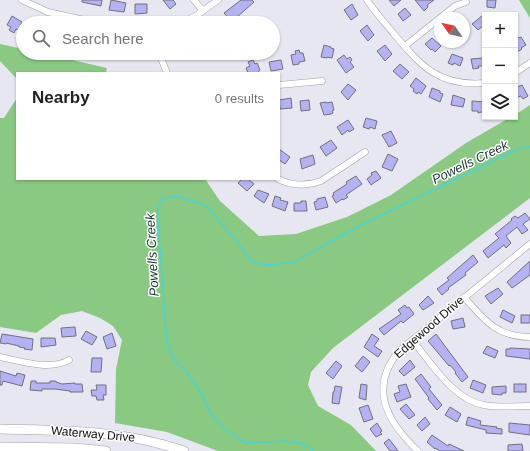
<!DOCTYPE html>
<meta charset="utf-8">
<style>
:root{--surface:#fff;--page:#f6f6f6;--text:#202124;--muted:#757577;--line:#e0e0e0}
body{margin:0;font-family:Helvetica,sans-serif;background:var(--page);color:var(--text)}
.controls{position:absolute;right:12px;top:12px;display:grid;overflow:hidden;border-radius:0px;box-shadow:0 1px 3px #0004}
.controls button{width:36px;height:36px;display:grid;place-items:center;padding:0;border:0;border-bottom:1px solid var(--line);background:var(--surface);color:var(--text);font:20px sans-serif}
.compass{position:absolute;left:434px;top:12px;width:36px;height:36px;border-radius:50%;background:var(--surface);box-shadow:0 1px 3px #0004;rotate:304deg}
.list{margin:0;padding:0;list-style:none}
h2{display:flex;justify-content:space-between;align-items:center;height:52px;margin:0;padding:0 16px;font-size:17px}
h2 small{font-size:13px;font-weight:400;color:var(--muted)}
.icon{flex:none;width:22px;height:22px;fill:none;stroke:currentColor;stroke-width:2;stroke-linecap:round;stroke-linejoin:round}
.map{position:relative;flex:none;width:530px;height:451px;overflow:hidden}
.search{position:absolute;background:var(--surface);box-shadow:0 1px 3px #0004;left:16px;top:16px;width:264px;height:44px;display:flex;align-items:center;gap:10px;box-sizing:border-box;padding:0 14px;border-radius:22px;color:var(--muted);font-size:15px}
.panel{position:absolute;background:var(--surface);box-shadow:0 1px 3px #0004;left:16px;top:72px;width:264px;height:108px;border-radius:0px}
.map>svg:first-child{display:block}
.forest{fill:#89c981}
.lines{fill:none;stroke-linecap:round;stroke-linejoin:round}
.stream{stroke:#45d6da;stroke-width:1.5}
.building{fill:#b4b1f5;stroke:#71717a}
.street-casing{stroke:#a0a0a9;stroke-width:7}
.secondary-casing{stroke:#a0a0a9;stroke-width:10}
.street{stroke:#fff;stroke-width:6}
.secondary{stroke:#fff;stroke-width:9}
.labels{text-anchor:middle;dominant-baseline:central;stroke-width:3;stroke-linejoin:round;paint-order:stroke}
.street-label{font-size:12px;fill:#0c0c10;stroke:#fff}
.water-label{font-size:13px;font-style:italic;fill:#1d3535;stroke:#fff}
</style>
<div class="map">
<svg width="530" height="451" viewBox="0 0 530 451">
<rect width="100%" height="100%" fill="#e7e7f1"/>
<g class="forest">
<path d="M519,0H530V18Z"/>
<path d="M0,44L23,49V53H41L107,68L106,73H17V79L0,61Z"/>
<path d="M17,98V179H205L220,201L259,236L296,234L347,217L391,195L466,143L511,117H515V115L530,105V198L333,348L311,372L308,385L318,406L351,425L376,451H218L167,432L115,423L116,369L122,340L113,326L100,318L82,311L61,315L36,333L0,327V118H4Z"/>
</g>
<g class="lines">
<path class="stream" d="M314,451L304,444L286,441L245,443L225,429L215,419L207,407L203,396L186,371L175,361L167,344L157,208L163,199L176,196L205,205L239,244L250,260L259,264L271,265L294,262L359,226L520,148L530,147"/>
</g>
<g class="building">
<path d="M82,0H102L101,6L82,2Z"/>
<path d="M111,0L126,3L124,12L109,10Z"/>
<path d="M163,0H173L176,4L170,9Z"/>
<path d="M241,0H252L254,2L237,17L239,18L233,23L224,13Z"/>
<path d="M389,0H401L394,6Z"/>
<path d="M415,0H434L427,5L428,7L424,11Z"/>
<path d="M487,0H496L495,8L487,7Z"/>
<path d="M135,4H147V13L135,14Z"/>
<path d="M352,4L358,15L351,20L344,10Z"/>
<path d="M405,8L411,15L403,21L398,14Z"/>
<path d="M12,16L22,22L18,30L16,29L14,33L9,30L11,27L7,25Z"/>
<path d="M482,16L485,20V24L478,30L472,24Z"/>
<path d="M367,25L374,35L368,41L360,31Z"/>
<path d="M518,37L519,38L521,37L526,45L521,48L522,49L517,52L515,48V39Z"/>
<path d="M432,38L441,46L435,52L432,49L431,50L425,44Z"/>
<path d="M324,45L331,47V48L334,49L332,58L327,57V58L321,57Z"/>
<path d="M385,45L392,54L385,61L377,51Z"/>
<path d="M299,50L300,53H303L305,61L299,62V64L293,65L291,55L296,54L295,51Z"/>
<path d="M452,54L463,58L460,66L454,63L453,65L448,63Z"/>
<path d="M344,55L347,59L350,57L352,60L350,62L354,67L346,73L337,60Z"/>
<path d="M483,58L484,66H478L479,68L473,69L471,59Z"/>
<path d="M253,60L255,64L257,63L260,70L257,73H248L246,68L250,66L248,62Z"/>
<path d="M281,60L283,69L271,71L269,62Z"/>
<path d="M400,64L409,72L402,79L393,71Z"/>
<path d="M416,78L426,86L421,94L418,92L417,94L413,91L414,89L410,86Z"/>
<path d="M348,84L356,90L348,100L341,92Z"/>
<path d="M522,85L528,96L523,99L521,96L518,97L515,92V88Z"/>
<path d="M432,88L440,91V93L443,94L440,102L429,97Z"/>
<path d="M453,95L465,99L463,107L451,105Z"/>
<path d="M291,98L292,108L280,109L279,100Z"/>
<path d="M309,100L310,110L301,111L300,101Z"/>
<path d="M472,101L485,102V111L478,113V111H472Z"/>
<path d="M326,102V103L332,102L334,110L332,111L333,113L331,114L324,115L320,103Z"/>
<path d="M366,118L377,121L375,129L370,127L369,129L363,127Z"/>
<path d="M348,120L354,129L349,132L348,130L342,135L337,127Z"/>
<path d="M391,131L397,143L389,147L382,135Z"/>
<path d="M331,140L337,148L326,156L320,147Z"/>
<path d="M279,149L290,157L285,164L279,160Z"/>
<path d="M388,154L398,159L392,171L382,167Z"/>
<path d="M313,155L315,164L302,169L300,159Z"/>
<path d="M376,171L381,178L371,185L367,179L372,175L371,173Z"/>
<path d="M356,176L362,184L346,195L348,197L343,200L342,199L336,203L332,196L334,195L333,193L347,184L346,182Z"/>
<path d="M242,179H248L254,184L247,191L238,183Z"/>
<path d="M258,190L269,194L264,203L254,196Z"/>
<path d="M275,196L281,198L280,200L288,202L285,211L272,206Z"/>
<path d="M325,197L328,207L316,210L314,202L317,201V199Z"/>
<path d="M301,201H306L307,211H294V203H301Z"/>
<path d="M525,213L530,219L523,224L528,230L522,234L517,227L506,236L511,243L506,248L504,245L488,258L483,251L499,238L495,234L512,220L511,219L515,216L518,218Z"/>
<path d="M473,255L478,262L465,273L466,275L448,288L449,289L442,295L437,289L449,280L447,278Z"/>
<path d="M530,261V275L512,288L507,282Z"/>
<path d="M498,288L503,294L491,304L485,296Z"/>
<path d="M428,296L434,303L423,310L419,305Z"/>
<path d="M405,305L407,308L409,307L414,314L403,323L401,321L384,335L379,329L401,314L398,310Z"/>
<path d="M503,310L515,316L512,323L500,317Z"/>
<rect x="521" y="315" width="9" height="8"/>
<path d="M463,318L465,327L453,329L451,321Z"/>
<path d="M75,327L76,336L62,337L61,328Z"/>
<path d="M86,331L97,337L92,345L81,339Z"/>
<path d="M112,333L116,346L107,349L103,337Z"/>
<path d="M2,334L33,339L32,350L24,349L25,348L19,347V346L6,343V344L0,343Z"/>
<path d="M372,334L379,339L374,346L382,351L378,357L364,347Z"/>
<path d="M436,334L468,377L462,382L455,373L456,372L450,365L449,366L428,341Z"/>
<path d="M41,338H55L56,345L41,347Z"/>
<path d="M487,346L498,351L495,358L483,353Z"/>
<path d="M510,348L530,349V359L506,356V349H510Z"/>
<path d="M363,356L370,362L362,372L355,366Z"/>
<path d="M92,358H102L101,372H91Z"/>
<path d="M410,360L415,367L404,376L399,371Z"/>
<path d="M336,361L342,366L333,379L326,373Z"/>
<path d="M0,371L16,376L17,373L25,375L22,386L3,381L2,385H0Z"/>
<path d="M421,374L431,387L429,389L442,405L437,410L428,399L429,398L415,379Z"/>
<path d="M473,380L486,385L483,393L470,388Z"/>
<path d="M31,381H36V383H50V381H56V382L62,384L75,383V384H82L83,392H70V391L55,389H42V391L30,390Z"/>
<path d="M361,384L367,385L366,400L359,398Z"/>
<path d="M406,384L411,397L397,402L394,394L400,392L398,386Z"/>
<rect x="514" y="384" width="12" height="8"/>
<path d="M96,385H106V395H103L104,400H97L96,396H92L91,390H97Z"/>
<path d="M335,386L342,387L339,404L332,403L333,392H334Z"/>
<path d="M506,386V393H502V395L492,394V387Z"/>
<path d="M406,404L415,415L409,419L400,409Z"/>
<path d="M368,405L373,419L364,422L359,408Z"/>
<path d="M450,407L461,414L457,422L445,415Z"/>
<path d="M425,417L430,424L422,431L417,425Z"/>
<path d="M468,417L481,421L480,425L497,427L496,428L502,429V434L486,433V430L466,425Z"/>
<path d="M377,423L382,431L380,432L382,434L376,437L370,429Z"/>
<path d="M509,423L530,425V435L509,432Z"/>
<path d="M432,435L448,446L449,444L464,451H440L435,448V449L427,442Z"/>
<path d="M389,439L396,448L398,451H390L384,443Z"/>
<path d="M522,444L523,451H508V445Z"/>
</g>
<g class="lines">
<defs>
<g id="street">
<path d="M22,0L48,12L98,23"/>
<path d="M194,0L203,11"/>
<path d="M367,0C375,12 385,23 394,34C421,66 439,87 485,83"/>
<path d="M182,23L197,15L218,0"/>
<path d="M405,46L455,6L466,2"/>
<path d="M159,53L167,73"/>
<path d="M515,73L530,63"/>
<path d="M279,85L322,81"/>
<path d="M278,179C292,186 307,186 321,181L365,152"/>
<path d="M464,297C484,320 497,337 530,337"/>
<path d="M412,340C431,362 453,400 484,405C498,408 515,406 530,406"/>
<path d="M0,357C20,361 50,371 69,360"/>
<path d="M418,451C387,422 368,388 399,351L530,244"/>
</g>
<g id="secondary">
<path d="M0,429C62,430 124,430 184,451"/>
<path d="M0,447L75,448L106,451"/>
</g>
</defs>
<use href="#street" class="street-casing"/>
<use href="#secondary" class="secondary-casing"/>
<use href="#street" class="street"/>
<use href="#secondary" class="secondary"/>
</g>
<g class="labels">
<g class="street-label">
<text transform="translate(429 327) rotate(-41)">Edgewood Drive</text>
<text transform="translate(93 434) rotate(5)">Waterway Drive</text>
</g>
<g class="water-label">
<text transform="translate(470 162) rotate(-26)">Powells Creek</text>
<text transform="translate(152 255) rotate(-93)">Powells Creek</text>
</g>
</g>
</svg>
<div class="controls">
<button>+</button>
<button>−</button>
<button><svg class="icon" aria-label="layers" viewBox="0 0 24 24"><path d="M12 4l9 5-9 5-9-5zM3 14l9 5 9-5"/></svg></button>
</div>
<svg class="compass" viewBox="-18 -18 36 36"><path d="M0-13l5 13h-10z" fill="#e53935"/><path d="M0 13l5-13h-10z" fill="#757577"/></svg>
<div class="search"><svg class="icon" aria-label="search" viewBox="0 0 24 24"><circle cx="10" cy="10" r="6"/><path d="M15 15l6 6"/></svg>Search here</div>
<section class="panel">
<h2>Nearby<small>0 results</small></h2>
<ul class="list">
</ul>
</section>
</div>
